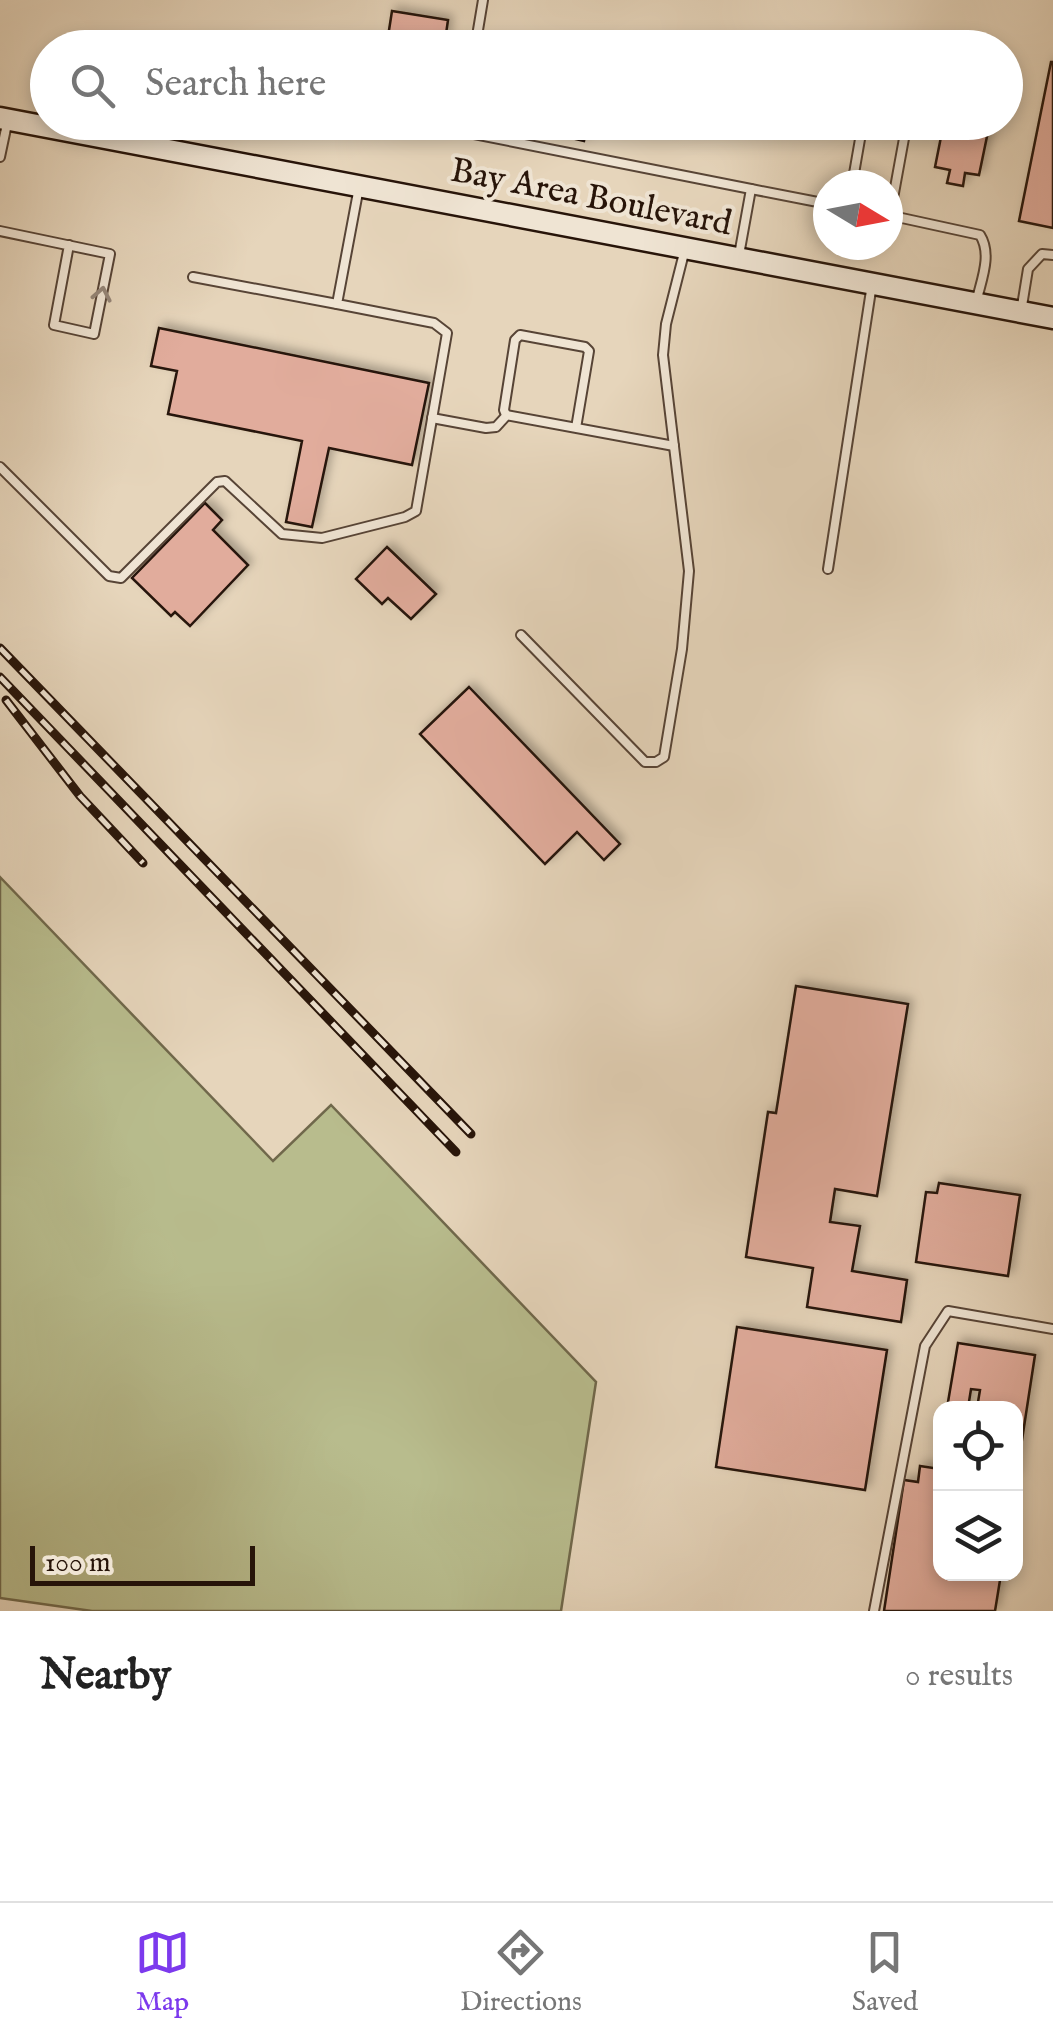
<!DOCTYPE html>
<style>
:root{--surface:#fff;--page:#f2f2f2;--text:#222;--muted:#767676;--line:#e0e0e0;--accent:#7c3aed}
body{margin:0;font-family:"IM FELL English",serif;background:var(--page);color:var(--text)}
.controls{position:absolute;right:30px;bottom:30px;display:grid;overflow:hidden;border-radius:20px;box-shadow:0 5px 15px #0003}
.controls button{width:90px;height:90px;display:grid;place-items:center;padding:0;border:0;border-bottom:2px solid var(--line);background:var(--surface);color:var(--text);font:50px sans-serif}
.compass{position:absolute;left:813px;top:170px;width:90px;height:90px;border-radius:50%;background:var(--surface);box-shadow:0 5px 15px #0003;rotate:100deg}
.scale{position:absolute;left:30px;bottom:25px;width:225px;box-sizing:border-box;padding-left:10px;border:5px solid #271409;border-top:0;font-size:28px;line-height:35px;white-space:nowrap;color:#271409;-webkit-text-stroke:8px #efe4d3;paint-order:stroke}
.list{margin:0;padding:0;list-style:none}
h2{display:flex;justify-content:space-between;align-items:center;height:130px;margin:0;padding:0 40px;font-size:42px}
h2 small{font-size:32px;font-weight:400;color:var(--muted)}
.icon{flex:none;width:55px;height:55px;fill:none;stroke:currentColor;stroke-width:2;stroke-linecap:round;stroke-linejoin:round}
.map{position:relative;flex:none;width:1053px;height:1611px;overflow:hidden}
.search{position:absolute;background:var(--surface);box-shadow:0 5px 15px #0003;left:30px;right:30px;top:30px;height:110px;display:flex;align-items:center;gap:25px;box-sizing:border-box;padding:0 35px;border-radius:55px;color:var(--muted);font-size:38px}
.sheet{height:290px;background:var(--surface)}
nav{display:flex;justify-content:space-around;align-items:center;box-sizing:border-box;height:140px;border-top:2px solid var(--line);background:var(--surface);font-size:28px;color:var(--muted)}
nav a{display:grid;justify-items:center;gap:5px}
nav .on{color:var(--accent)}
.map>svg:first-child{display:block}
.green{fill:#b8bc8d;stroke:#70684b;stroke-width:2.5}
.building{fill:#e1ac9c;stroke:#271409;stroke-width:2.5;filter:url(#shadow)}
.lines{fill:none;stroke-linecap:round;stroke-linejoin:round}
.lane-casing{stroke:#574436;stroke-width:12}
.secondary-casing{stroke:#271409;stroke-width:25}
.lane{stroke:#efe4d3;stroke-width:8}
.secondary{stroke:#efe4d3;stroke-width:20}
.rail-casing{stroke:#271409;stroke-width:9}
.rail{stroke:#efe4d3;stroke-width:5;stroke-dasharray:15;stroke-linecap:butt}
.oneway{stroke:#958678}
.labels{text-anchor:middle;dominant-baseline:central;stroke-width:8;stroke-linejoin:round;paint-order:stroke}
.street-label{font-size:35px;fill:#271409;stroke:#efe4d3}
</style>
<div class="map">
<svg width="1053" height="1611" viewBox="0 0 1053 1611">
<defs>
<filter id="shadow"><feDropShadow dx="4.5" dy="-4.5" stdDeviation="5" flood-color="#0004"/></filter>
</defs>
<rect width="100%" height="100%" fill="#e6d5bb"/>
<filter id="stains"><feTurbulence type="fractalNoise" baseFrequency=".002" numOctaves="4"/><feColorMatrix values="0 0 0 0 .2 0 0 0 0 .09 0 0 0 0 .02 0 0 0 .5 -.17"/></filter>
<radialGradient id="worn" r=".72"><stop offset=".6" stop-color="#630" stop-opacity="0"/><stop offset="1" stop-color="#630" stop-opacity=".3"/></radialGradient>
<path class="green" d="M0,877L273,1161L331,1105L596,1382L561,1611H92L0,1598Z"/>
<g class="building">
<path d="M392,11L448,20L444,48L387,43Z"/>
<path d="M1051,62H1053V228L1019,221Z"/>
<path d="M503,122H588L584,141Z"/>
<path d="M944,122H990L979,175L965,173L963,186L947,183L950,170L935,167Z"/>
<path d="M159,328L429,383L412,465L329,448L312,527L286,522L302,441L168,414L177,371L151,366Z"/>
<path d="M205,503L222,520L213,530L248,565L190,626L175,612L171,616L132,578Z"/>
<path d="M387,547L436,594L411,619L388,598L382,604L356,579Z"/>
<path d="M469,687L620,844L604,860L577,832L545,864L420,734Z"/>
<path d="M796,986L908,1004L877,1196L835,1189L830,1222L860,1226L852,1271L907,1280L901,1322L807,1307L813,1268L746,1257L768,1112L776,1113Z"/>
<path d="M939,1183L1020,1195L1008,1276L916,1262L926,1192L937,1193Z"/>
<path d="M737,1327L887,1350L865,1490L716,1467Z"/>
<path d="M958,1343L1035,1355L1016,1479V1408H977L980,1390L971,1389L968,1408H947Z"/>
<path d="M920,1466L940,1469V1574H1001L995,1611H884L904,1480L918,1482Z"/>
</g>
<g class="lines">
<defs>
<g id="lane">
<path d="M475,48L483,0"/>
<path d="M413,122L751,189"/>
<path d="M0,157L7,124"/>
<path d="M852,185L863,122"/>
<path d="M888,215L980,235C992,254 982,278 977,299"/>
<path d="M890,215L907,122"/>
<path d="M0,231C37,239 73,246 110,254L94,334L54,325L69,245"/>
<path d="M739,255L751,189L828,204"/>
<path d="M193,277L337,304"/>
<path d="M1021,312L1028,269L1042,254L1053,255"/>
<path d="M432,418L486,428L496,427L507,415"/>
<path d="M576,428L589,351L585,347L520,335L515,340L504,410L506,415L674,446"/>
<path d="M0,467L109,576L121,578L217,482L225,481L282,534L322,538L405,517L416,511L447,333L434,323L337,304L359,187"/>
<path d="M828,569L872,284"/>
<path d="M521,635L645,762H656L664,757L682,649L689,571L663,355L666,324L685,249"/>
<path d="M874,1611L925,1346L948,1311L1053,1329"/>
</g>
<path id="secondary" d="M0,118L1053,318"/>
</defs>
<use href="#lane" class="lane-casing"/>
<use href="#secondary" class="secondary-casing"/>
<use href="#lane" class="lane"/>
<use href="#secondary" class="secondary"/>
<defs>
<g id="rail">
<path d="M0,648L471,1134"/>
<path d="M0,677L456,1152"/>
<path d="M6,700L80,796L143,863"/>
</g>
</defs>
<use href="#rail" class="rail-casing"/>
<use href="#rail" class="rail"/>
</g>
<defs><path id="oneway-chevron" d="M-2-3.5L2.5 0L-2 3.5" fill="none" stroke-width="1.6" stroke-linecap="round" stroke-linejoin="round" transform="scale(2.5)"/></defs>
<use class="oneway" href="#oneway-chevron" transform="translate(102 294) rotate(-79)"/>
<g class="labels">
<g class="street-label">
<text transform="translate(591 198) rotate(11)">Bay Area Boulevard</text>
</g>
</g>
<rect width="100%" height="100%" filter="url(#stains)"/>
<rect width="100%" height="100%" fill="url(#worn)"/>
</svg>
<div class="controls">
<button><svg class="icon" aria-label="locate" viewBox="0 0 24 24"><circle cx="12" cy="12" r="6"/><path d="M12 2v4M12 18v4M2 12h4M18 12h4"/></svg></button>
<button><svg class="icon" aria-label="layers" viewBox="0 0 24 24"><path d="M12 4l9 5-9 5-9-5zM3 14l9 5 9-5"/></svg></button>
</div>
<svg class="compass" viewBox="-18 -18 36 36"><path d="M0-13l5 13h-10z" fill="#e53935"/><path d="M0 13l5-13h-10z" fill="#767676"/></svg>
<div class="scale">100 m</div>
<div class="search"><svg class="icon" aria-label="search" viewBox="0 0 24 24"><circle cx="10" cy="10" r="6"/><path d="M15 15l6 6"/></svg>Search here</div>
</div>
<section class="sheet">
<h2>Nearby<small>0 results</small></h2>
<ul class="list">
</ul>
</section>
<nav>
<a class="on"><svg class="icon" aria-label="map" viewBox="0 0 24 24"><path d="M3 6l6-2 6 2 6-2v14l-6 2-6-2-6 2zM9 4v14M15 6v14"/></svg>Map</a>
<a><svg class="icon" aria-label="directions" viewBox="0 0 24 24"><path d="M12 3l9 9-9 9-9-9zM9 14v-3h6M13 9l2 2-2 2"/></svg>Directions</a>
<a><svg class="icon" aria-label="saved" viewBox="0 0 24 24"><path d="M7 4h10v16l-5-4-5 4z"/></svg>Saved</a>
</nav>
